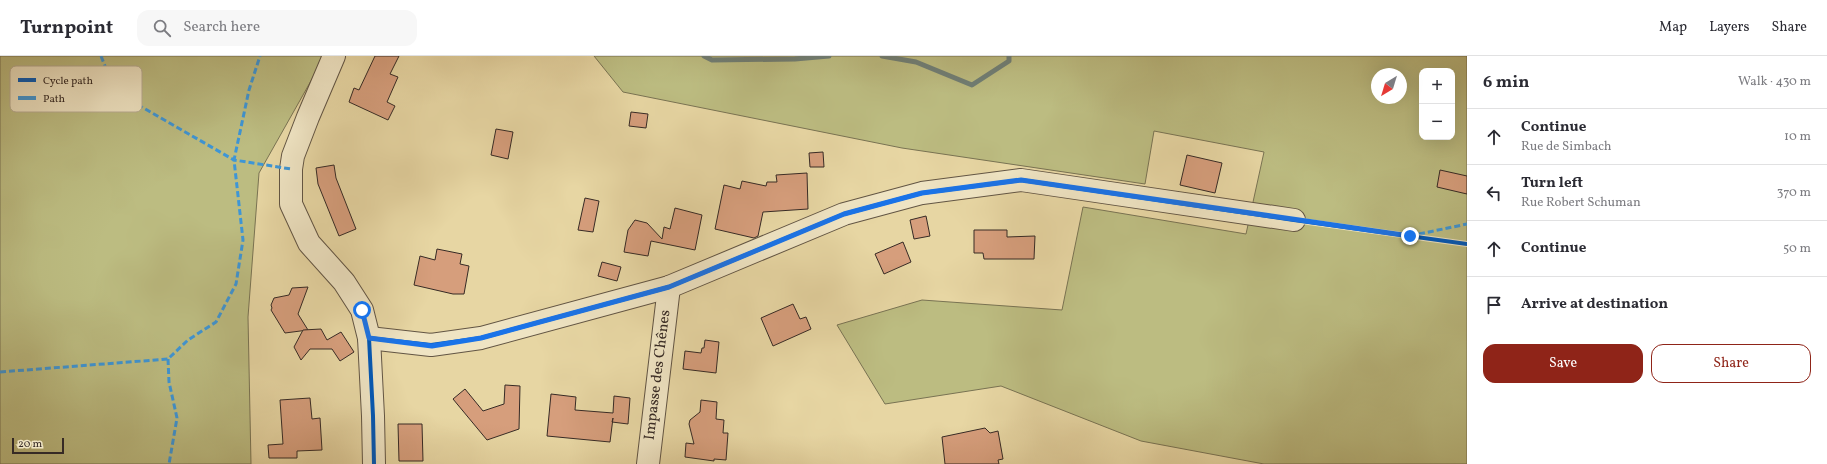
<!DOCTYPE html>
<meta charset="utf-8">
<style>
:root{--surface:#fff;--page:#f7f7f7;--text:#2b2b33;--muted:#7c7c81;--line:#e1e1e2;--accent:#8f2418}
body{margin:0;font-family:Vollkorn,serif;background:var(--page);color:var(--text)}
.controls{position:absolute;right:12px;top:12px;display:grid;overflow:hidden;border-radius:8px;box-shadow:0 4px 16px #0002}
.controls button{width:36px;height:36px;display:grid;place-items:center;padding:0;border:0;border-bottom:1px solid var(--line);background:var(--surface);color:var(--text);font:20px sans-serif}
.compass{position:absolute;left:1371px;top:12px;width:36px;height:36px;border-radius:50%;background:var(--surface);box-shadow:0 4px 16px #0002;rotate:218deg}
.scale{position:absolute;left:12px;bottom:10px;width:52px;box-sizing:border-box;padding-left:4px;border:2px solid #362a25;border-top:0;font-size:11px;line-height:14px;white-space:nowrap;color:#362a25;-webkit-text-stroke:3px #efe4c3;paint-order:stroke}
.stop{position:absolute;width:12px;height:12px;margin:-9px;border:3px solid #1a73e8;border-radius:50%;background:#fff}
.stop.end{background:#1a73e8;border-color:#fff;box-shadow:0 1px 4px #0008}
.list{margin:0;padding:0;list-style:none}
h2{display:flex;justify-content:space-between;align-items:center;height:52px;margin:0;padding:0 16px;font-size:17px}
h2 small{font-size:13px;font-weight:400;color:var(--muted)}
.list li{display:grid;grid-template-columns:26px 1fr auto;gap:12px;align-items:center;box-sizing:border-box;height:56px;padding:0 16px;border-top:1px solid var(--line)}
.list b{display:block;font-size:15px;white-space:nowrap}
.list p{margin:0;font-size:13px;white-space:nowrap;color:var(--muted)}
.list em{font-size:13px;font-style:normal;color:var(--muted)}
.actions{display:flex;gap:8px;padding:12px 16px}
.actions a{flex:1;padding:9px 0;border:1px solid var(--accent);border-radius:12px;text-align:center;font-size:14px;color:var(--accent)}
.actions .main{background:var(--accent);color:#fff}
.icon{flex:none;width:22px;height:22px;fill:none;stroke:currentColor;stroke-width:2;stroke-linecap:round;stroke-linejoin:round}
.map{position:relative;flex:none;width:1467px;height:408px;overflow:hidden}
header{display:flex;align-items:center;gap:24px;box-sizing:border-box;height:56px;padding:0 20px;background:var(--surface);border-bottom:1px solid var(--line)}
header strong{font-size:19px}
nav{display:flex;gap:22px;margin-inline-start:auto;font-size:14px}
.search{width:280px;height:36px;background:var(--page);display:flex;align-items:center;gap:10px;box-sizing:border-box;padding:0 14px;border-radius:12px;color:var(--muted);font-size:15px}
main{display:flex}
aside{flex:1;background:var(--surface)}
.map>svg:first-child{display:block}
.green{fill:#bcbc81;stroke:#797353;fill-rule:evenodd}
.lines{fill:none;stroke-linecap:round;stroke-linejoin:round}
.stream{stroke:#707f76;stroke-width:5}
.building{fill:#d69e7c;stroke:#362a25}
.minor-casing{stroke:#625544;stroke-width:24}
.minor{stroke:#efe4c3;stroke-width:22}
.quiet{stroke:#3e96d6;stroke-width:3;stroke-dasharray:6 3;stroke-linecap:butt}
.cycleway-casing{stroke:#efe4c3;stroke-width:6}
.cycleway{stroke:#0057b8;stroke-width:4}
.route{stroke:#1a73e8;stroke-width:5}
.labels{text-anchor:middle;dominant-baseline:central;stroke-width:3;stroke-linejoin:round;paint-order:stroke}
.street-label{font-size:15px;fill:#362a25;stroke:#efe4c3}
.key{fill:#efe4c3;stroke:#b8ac94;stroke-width:1}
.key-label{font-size:11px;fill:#362a25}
</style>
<header>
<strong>Turnpoint</strong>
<div class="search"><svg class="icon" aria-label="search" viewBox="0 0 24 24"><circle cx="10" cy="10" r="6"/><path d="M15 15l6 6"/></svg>Search here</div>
<nav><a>Map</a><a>Layers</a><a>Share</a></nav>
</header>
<main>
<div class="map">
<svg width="1467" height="408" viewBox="0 0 1467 408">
<rect width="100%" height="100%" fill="#e7d6a3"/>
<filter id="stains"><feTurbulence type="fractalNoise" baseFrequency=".005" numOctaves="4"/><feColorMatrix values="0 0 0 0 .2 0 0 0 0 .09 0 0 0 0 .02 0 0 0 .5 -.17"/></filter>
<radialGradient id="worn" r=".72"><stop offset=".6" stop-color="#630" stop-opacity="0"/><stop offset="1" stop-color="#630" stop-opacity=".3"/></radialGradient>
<g class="green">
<path d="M0,0H325L259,117L248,261L251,408H0Z"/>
<path d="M594,0H1467V408H1264L1141,385L1001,330L885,348L837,269L922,244L1062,254L1083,151L1246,178L1264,96L1154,75L1145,128L902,92L623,36ZM1422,15H1452V81H1422ZM1377,18H1401V42H1377Z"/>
</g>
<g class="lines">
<g class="stream">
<path d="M704,0L712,4L795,3L829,0"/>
<path d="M882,0L916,6L972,29L1009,5V0"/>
</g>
</g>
<g class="building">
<path d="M375,0H399L390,18L398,21L387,46L395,50L388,64L349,46L354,32L359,34Z"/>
<path d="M631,56L648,58L646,72L629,70Z"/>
<path d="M496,73L513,76L508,103L491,99Z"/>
<path d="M823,96L824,111H810L809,97Z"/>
<path d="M1187,99L1222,107L1215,137L1180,129Z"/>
<path d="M334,109L336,122L356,173L339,180L318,128L316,112Z"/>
<path d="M1440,114L1467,120V138L1437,131Z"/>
<path d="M807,117L808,153L763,156L758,180L754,182L715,173L724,129L740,133L742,125L766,130L767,126H777L776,119Z"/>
<path d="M585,142L599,145L593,176L578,174Z"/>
<path d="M675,152L702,159L695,194L651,185L648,200L624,196L628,174L635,164L647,167L662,183L664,171L670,173Z"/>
<path d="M926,160L930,180L914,183L910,164Z"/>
<path d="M974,174H1007V181L1035,180L1034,203H984L983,197H974Z"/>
<path d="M903,186L911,206L884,218L875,198Z"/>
<path d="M437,193L462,198L460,208L469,210L464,238H453L414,229L420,200L435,204Z"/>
<path d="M602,206L621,211L617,225L598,220Z"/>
<path d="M308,231L298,258L308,274L285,277L271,254L272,252L271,249L274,242L289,239L292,232Z"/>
<path d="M793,248L800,263L806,261L811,273L773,290L761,262Z"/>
<path d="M321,273L327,284L341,276L354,296L340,305L332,293H310L301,304L294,291L303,274Z"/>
<path d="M705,284L719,286L716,317L683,313L685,295L701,297L702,292H704Z"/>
<path d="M505,329L520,330L519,373L487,384L453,343L465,333L483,355L504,348Z"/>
<path d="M551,338L576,341L575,354L613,357L614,340L630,342L628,368L612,366L613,362L610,386L547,380Z"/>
<path d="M310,342L312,363L320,362L322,394L297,395V402H269L268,389L283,388L280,344Z"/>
<path d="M701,344L717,346L716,363L724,364L723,377H728L726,404L714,403V405L685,401L686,387L694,388L689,368L690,364L700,356Z"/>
<path d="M398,368H422L423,405H399Z"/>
<path d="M985,372L990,377L998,375L1003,403L998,404L999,408H945L942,381Z"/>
</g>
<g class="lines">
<defs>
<g id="minor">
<path d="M334,0L308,61L293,100L291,113V148L309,187L344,226L362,254L369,282L373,360L374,408"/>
<path d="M369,282L431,289L481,282L669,231L844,158L922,137L1021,124L1294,164"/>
<path d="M648,408L669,231"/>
</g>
</defs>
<use href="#minor" class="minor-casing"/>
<use href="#minor" class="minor"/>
<g class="quiet">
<path d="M101,0L113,30L140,50L234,104L291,113"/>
<path d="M1419,178L1467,168"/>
<path d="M168,303L169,326L177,362L169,408"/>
<path d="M0,316L168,303L188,284L216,266L236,228L243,184L234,104L249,34L260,0"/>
</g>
<defs>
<path id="cycleway" d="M374,408L373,360L369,282L431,289L481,282L669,231L844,158L922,137L1021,124L1294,164L1467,188"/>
</defs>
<use href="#cycleway" class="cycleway-casing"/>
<use href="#cycleway" class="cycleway"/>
</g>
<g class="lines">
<path class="route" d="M362,254L369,282L432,290L481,282L669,231L844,158L922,137L1021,124L1410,180"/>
</g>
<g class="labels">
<g class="street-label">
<text transform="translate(658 319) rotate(-83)">Impasse des Chênes</text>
</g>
</g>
<rect x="10" y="10" width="132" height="46" rx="6" class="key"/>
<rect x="18" y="22" width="18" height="4" fill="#0057b8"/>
<rect x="18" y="40" width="18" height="4" fill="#3e96d6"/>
<g class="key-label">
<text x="43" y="28">Cycle path</text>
<text x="43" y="46">Path</text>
</g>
<rect width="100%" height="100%" filter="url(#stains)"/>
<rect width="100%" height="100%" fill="url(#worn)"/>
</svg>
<div class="controls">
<button>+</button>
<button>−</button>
</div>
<svg class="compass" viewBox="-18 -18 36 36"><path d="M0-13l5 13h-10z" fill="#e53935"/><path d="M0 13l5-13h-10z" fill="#7c7c81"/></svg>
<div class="scale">20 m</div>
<div class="stop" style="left:362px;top:254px"></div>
<div class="stop end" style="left:1410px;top:180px"></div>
</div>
<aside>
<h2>6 min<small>Walk · 430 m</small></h2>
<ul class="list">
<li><svg class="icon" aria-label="ahead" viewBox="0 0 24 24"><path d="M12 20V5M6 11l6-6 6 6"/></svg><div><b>Continue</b><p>Rue de Simbach</p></div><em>10 m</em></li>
<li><svg class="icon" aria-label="left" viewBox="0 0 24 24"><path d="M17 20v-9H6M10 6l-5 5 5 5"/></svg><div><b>Turn left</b><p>Rue Robert Schuman</p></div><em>370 m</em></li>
<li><svg class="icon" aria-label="ahead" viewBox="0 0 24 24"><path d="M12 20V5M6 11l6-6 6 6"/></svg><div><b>Continue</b></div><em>50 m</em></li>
<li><svg class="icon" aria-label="arrive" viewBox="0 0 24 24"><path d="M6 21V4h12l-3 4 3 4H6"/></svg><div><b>Arrive at destination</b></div></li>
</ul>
<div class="actions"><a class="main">Save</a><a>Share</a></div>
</aside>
</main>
